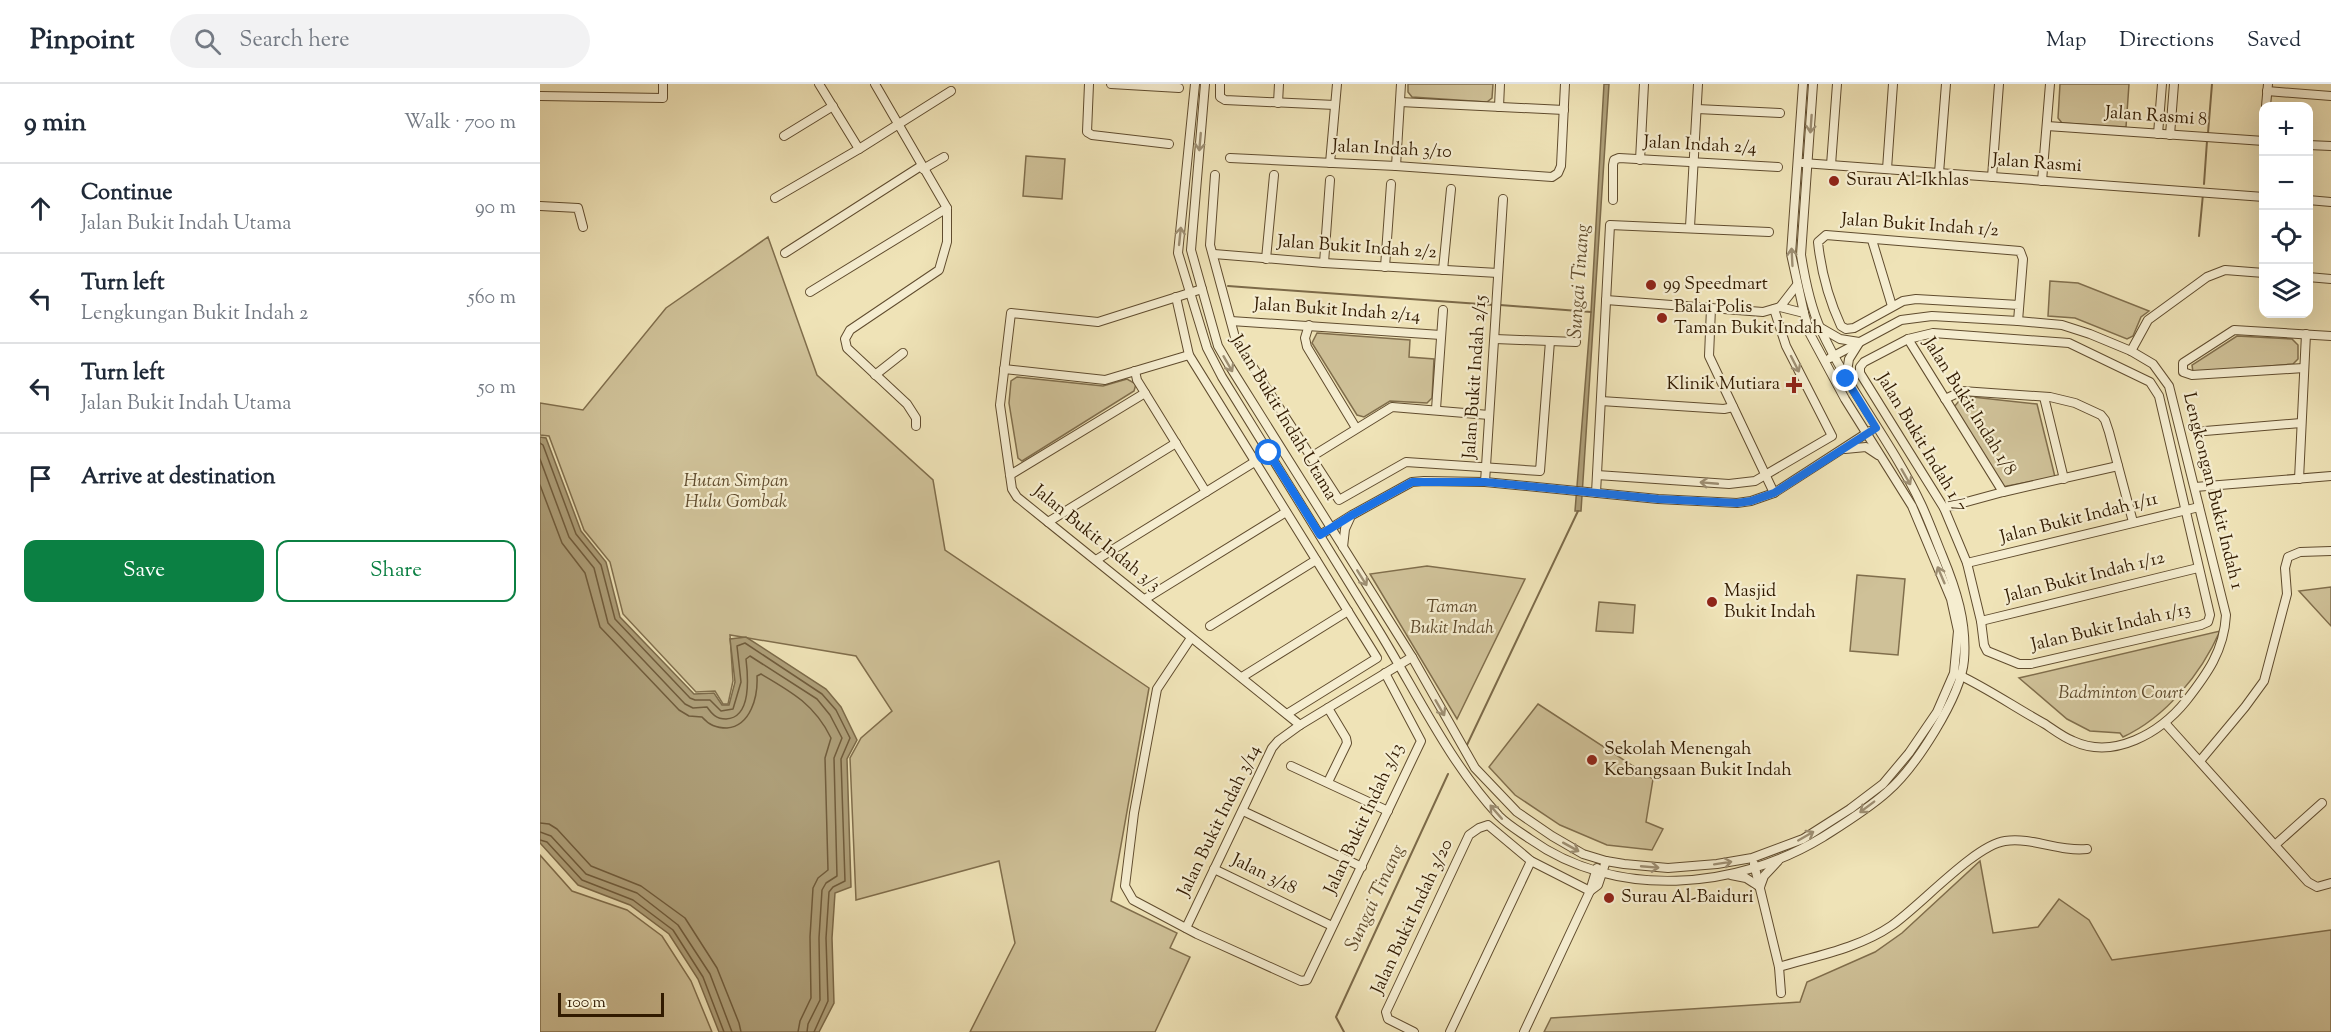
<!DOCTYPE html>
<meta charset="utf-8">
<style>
:root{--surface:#fff;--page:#f2f2f3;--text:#1f2937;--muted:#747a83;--line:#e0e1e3;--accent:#0b8043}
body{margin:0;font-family:"Sorts Mill Goudy",serif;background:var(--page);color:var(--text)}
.controls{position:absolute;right:18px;top:18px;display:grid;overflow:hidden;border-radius:12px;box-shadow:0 6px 24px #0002}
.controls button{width:54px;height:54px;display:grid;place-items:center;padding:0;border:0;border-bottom:2px solid var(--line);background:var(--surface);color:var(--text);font:30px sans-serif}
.scale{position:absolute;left:18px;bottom:15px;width:106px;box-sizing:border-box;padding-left:6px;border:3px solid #311a00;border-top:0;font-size:16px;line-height:21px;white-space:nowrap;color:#311a00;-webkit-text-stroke:4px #f5edd0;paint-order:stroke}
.stop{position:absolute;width:18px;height:18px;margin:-14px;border:4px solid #1a73e8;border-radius:50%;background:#fff}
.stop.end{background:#1a73e8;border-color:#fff;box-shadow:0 2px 6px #0008}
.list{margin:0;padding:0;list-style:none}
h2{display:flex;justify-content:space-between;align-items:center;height:78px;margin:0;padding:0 24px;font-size:26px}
h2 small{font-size:20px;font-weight:400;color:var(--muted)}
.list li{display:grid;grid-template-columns:39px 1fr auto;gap:18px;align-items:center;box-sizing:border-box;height:90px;padding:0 24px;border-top:2px solid var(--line)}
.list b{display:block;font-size:22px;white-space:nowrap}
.list p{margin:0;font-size:20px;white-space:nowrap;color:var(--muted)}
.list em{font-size:20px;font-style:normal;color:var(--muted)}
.actions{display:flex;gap:12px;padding:18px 24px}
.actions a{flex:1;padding:14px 0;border:2px solid var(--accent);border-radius:12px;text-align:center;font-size:21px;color:var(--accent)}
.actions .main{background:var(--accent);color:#fff}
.icon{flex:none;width:33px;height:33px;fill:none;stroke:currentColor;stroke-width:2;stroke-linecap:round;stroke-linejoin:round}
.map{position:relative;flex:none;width:1791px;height:948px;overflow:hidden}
header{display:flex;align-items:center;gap:36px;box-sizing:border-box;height:84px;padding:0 30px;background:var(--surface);border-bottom:2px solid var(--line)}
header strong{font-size:28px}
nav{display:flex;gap:33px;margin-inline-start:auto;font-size:21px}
.search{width:420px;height:54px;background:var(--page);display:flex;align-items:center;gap:15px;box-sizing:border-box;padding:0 21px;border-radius:33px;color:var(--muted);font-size:22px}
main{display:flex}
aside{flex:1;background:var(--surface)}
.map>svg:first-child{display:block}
.green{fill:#cfc198;stroke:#806e4c;stroke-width:1.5}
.water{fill:#ae9f79;stroke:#7c6a49;stroke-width:1.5}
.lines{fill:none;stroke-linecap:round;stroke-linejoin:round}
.shore{stroke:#705c3c;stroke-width:1.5}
.stream{stroke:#7c6a49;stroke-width:2}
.minor-casing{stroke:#604c2e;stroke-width:10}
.minor{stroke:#f5edd0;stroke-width:8}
.oneway{stroke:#9d8e72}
.route{stroke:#1a73e8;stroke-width:8}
.poi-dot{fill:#8f2418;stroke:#f5edd0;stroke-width:2}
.labels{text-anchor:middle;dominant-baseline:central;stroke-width:4.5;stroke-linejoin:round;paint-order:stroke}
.street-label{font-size:18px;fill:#311a00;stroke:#f5edd0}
.poi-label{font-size:18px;fill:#311a00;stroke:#f5edd0;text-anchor:start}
.park-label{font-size:18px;font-style:italic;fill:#604c2e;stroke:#f5edd0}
.water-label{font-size:20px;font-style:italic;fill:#634f30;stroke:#f5edd0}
</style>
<header>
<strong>Pinpoint</strong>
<div class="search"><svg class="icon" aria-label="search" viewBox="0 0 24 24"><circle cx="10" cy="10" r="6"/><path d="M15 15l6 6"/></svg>Search here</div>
<nav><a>Map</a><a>Directions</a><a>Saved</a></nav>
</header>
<main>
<aside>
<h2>9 min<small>Walk · 700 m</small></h2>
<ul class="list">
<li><svg class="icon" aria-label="ahead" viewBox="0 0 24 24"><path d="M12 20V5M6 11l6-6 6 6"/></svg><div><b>Continue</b><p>Jalan Bukit Indah Utama</p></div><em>90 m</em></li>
<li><svg class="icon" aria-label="left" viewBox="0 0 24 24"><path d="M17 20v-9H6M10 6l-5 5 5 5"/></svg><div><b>Turn left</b><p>Lengkungan Bukit Indah 2</p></div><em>560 m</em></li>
<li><svg class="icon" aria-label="left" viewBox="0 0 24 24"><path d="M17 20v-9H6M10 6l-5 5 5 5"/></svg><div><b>Turn left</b><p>Jalan Bukit Indah Utama</p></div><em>50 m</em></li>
<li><svg class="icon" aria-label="arrive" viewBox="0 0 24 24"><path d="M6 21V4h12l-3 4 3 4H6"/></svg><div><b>Arrive at destination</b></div></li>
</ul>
<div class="actions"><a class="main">Save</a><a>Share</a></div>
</aside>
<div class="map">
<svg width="1791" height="948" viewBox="0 0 1791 948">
<rect width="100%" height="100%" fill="#efe3b7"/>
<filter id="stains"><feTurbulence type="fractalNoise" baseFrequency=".00333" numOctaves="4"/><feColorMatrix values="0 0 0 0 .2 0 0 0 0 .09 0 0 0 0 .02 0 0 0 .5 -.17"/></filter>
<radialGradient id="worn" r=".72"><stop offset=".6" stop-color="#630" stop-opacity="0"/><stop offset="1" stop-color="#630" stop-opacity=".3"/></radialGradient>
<g class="green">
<path d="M868,0H953L952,14L947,18L872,13L868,8Z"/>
<path d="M1520,0H1589L1586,43L1522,39L1518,34Z"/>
<path d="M486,72L525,75L522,115L483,112Z"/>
<path d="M228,153L277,291L393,396L405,466L609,604L571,817L637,849L630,864L650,873L615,948H430L475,859L459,777L316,816L310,674L321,654L352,627L316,572L190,551L193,597L188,620H183L175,607L156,608L83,530L70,478L44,446L9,352L0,351V319L43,326L126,224Z"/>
<path d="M1510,197L1538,199L1609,227L1601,233L1593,252L1587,255L1535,234L1508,232Z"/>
<path d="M777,249L870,256L869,273L894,275L892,314L887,319L850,317L824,333L817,331L772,259Z"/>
<path d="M1697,252L1752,255L1758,261V275L1753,280L1653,288L1652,281Z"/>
<path d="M477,293L563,302L587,295L596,300L594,307L482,377L478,374L469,319L471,297Z"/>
<path d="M1423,312L1497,320L1515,393L1462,403L1414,323Z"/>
<path d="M887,482L985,495L917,635L830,490Z"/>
<path d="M1317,491L1365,495L1358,571L1310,567Z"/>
<path d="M1791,503V542L1759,507Z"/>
<path d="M1059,518L1095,521L1093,549L1056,547Z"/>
<path d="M1680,547C1661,590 1626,633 1583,653L1580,649L1550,647L1527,635L1479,594Z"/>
<path d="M998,620L1113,695L1106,738L1123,745L1112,766L1067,761L1020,741L975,711L949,683Z"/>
<path d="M0,771L32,807L87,826L122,852L151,897L172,948H0Z"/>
<path d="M1440,777L1453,849L1498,843L1519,815L1549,836L1572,876L1791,846V948H1004L1011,934L1260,918L1267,898L1335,868L1362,849Z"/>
</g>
<g class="water">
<path d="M1064,0H1069L1041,427H1035L1051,228Z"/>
<path d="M0,353L6,354L41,447L66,478L80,533L154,610L174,609L182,621H189L195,598L190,555L206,553L286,605L301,623L317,656L307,675L311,803L295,809L292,854L294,919L279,948H179L158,895L129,850L90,821L38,801L0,759Z"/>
</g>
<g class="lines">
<g class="shore">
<path d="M0,359L3,361L36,450L61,481L75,535L150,614L155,616H170L181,627L193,625L201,598L197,562L205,559L282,610L296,626L310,654L301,675L305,797L293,803L289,808L286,854L288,917L274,948"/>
<path d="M0,375L29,453L54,484L68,539L145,620L153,624L167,623C172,630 176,635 186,635C212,634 208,592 206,575L210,572L277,615L290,631L302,654L294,674L297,792L286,799L282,806L279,854L280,916L268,940L267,948"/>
<path d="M0,401L22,459L45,489L60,543L139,626L149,632L162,633C169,641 176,644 187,644C211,642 218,612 217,592L221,590C252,608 275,621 291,654L285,674L288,786L278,794L273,804L270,853L271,914L260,937L258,948"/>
<path d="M0,739L9,740L17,745L51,782L101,802L145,834L177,884L199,939L201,948"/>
<path d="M0,748L11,752L46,790L97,809L138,841L170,890L192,948"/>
<path d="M0,756L7,758L42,796L93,816L133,846L163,893L184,948"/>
</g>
<g class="stream">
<path d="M1668,49L1672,0"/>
<path d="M1664,100L1667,57"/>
<path d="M1659,152L1663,110"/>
<path d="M688,202L954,221"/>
<path d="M960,221L1051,228"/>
<path d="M926,663L1038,427"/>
<path d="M804,948L796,933L908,690"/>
</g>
<defs>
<g id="minor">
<path d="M279,0L319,65"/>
<path d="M335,0L407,124V158L399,186L310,246L305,255L307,264L367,320L376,334V342"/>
<path d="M549,0L547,48L552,51L629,60"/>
<path d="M571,0L639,4"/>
<path d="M655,0L638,169L667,264L682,293C734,376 785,460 837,544C876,607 908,677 959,732C968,741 980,748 990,755C1076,816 1196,806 1283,753C1305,739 1328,725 1347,708C1375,684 1421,613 1424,576C1427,538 1416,505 1402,471C1395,454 1389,437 1381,420C1353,360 1309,307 1281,246C1270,222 1265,196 1261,171L1273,0"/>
<path d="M665,0L651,166L678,262L689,281L872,573L935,684L977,728L1012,752L1043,770L1066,777L1084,780L1128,784L1177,780L1212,774L1263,755L1310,725L1343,700L1369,669L1397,628L1414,589L1418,547L1411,515L1372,422L1305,315L1270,250L1264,229L1251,170L1263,0"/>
<path d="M680,0V13L685,16L795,21"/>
<path d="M1727,7L1791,12"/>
<path d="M0,12L123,14V0"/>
<path d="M860,18L1024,26"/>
<path d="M738,19L739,0"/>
<path d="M1726,22L1728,0"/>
<path d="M959,23L960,0"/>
<path d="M1157,25L1240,29"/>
<path d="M1507,42L1724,57"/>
<path d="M1618,50L1622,0"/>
<path d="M1630,51L1634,0"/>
<path d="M244,52L293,22"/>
<path d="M1768,61L1791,62"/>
<path d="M690,74L856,82L1012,93L1018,89L1021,82L1025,0"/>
<path d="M1100,76L1104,0"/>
<path d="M790,79L797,0"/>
<path d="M1263,79L1724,113"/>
<path d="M1291,81L1297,0"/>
<path d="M856,82L861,0"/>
<path d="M383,85L404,73"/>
<path d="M1347,85L1353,0"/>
<path d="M1399,89L1406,0"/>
<path d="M675,91L670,161L696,257L799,416L866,378L1000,387L1010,257"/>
<path d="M1452,93L1459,0"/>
<path d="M1502,97L1510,0"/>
<path d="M235,114L319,65L411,7"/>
<path d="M1073,116V81L1074,76L1079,74L1238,83"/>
<path d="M1768,116L1791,118"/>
<path d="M0,122L38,124L43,143"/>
<path d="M1150,143L1158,0"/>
<path d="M1332,156L1352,222"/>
<path d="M245,169L381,82"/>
<path d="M674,170L784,179L958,189"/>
<path d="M726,175L734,91"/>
<path d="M784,179L790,96"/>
<path d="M845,183L851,100"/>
<path d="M903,186L911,105"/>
<path d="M1768,193L1791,195"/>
<path d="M662,205L558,238L471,229L460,321L472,405L477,413L508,438L760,641"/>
<path d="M270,208L407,124"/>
<path d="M636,213L649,271L837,574L747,630"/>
<path d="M1066,216L1223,228L1240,223L1257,201"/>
<path d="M1240,223L1264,229"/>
<path d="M1171,224L1169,272L1234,409"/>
<path d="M691,237L901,251"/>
<path d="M1478,237L1483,175L1480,167L1286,151L1278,158C1281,187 1289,216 1301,242L1306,245L1314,244L1363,217L1376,215L1479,221"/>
<path d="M769,241L765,254L767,263L816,344"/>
<path d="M1281,244L1300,255L1319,258"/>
<path d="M1393,249L1529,259L1610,298L1619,312L1670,531L1668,538L1661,541L1491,580H1479L1447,567L1444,561L1441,537L1427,479L1404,424L1320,289V283L1324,278L1368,255Z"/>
<path d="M955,255L1036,258"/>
<path d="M1368,255L1463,408"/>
<path d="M1591,267L1608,236L1667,193L1685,186L1724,189"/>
<path d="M1290,274L1361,236L1392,232L1478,237L1522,241L1550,250L1591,267L1613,280L1629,302L1686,531C1684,567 1667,590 1646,617C1620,649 1574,676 1533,657C1523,653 1514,646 1505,640C1476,624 1447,604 1417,590"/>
<path d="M1764,284L1652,291L1643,288V279L1694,246L1791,252"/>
<path d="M464,285L565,296L649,271"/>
<path d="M595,287L597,296L666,408"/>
<path d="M335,291L363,269"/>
<path d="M1306,294L1309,275L1319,259"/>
<path d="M1504,313L1524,395"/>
<path d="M1405,315L1422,307L1510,313L1535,319L1561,331L1565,336L1569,348L1593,438"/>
<path d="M1061,317L1184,325L1193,323"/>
<path d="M896,325L903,226"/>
<path d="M1665,347L1761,339"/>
<path d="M1305,365L1326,363L1338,371"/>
<path d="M771,373L852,323L949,331"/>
<path d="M470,391L605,309"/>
<path d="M1057,391L1189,400L1215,397L1292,352L1246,262L1234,225"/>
<path d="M1759,395L1766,250"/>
<path d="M945,398L963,115"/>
<path d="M1655,403L1791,392"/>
<path d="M1056,409L1070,141L1229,148"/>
<path d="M1404,424L1463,408L1578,382"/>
<path d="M508,438L636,359"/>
<path d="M780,451L812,431L872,398L884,397L945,398L1118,415L1197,419L1211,417L1234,409L1330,347"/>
<path d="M803,463L805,445L810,434"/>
<path d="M556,476L729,369"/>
<path d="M1427,479L1659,423"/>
<path d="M605,515L746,428"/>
<path d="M1441,537L1658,484"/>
<path d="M670,542L776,476"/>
<path d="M651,554L617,605L594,729L585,802L593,816L657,850L761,897L767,896L881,657L845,589"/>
<path d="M702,593L808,527"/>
<path d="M788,624L806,654L807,659L788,698"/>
<path d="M1625,639L1768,798L1777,803L1791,799"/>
<path d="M1660,677L1705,623L1724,597L1747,510L1745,484L1748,473L1760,468L1791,467"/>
<path d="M751,682L848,727"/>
<path d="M703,727L822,783"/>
<path d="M1735,761L1782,719"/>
<path d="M1214,780L1239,883L1241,909"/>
<path d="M674,785L792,842"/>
<path d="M1191,791L1206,794L1220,803"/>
<path d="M1220,803L1224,792L1238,777"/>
<path d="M1050,807L1058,801L1066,777"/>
<path d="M646,844L732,664L738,657L760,641L872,573"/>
<path d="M1239,883C1276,872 1319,864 1351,842C1380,822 1435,761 1465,757C1493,753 1519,768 1547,765"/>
<path d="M874,948L848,935L846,928L929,751L939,744L948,741L991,777L1050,807"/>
<path d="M910,948L991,777"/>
<path d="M984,948L1050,807L1057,784"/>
</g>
</defs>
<use href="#minor" class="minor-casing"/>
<use href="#minor" class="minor"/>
</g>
<defs><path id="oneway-shaft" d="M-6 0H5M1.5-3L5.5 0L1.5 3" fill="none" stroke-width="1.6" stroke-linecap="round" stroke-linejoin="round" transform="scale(1.5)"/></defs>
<g class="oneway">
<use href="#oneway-shaft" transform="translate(1271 40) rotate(94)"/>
<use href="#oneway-shaft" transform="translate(660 58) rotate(95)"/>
<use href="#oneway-shaft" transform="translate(640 152) rotate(-84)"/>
<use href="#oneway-shaft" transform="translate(1252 173) rotate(-93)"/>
<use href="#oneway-shaft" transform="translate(688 280) rotate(60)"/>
<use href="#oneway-shaft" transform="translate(1255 280) rotate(63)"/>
<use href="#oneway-shaft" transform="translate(1366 393) rotate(60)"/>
<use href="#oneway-shaft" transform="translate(1169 399) rotate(-175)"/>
<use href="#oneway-shaft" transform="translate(1401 491) rotate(-113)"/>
<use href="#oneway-shaft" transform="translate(822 494) rotate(58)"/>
<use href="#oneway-shaft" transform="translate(900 624) rotate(60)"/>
<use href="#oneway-shaft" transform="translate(1327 723) rotate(143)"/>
<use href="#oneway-shaft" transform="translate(956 728) rotate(-131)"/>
<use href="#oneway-shaft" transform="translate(1266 752) rotate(-30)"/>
<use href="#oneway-shaft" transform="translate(1031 763) rotate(29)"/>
<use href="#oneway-shaft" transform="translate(1183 779) rotate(-9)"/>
<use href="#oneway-shaft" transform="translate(1110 783) rotate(5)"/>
</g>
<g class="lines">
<path class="route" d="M729,369L780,451L812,431L872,398H945L1118,415L1197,419L1211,417L1234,409L1336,344L1306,295"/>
</g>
<g class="poi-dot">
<circle cx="1294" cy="97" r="6"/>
<circle cx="1111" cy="201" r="6"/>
<circle cx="1122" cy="234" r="6"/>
<path d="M1251 292h6v6h6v6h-6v6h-6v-6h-6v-6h6z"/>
<circle cx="1172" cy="518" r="6"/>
<circle cx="1052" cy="676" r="6"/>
<circle cx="1069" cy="814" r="6"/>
</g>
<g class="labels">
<g class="street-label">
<text transform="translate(1616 33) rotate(4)">Jalan Rasmi 8</text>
<text transform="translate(1160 62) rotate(3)">Jalan Indah 2/4</text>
<text transform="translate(852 66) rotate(3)">Jalan Indah 3/10</text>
<text transform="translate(1497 80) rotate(4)">Jalan Rasmi</text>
<text transform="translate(1380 142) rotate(4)">Jalan Bukit Indah 1/2</text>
<text transform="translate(817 164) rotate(4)">Jalan Bukit Indah 2/2</text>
<text transform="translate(797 227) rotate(4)">Jalan Bukit Indah 2/14</text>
<text transform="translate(936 293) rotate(-86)">Jalan Bukit Indah 2/15</text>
<text transform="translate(1429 323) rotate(58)">Jalan Bukit Indah 1/8</text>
<text transform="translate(743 334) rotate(59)">Jalan Bukit Indah Utama</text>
<text transform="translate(1381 359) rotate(59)">Jalan Bukit Indah 1/7</text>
<text transform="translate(1672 407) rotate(76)">Lengkongan Bukit Indah 1</text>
<text transform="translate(1539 435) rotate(-14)">Jalan Bukit Indah 1/11</text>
<text transform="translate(556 455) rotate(39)">Jalan Bukit Indah 3/3</text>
<text transform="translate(1545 494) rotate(-14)">Jalan Bukit Indah 1/12</text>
<text transform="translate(1571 544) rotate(-13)">Jalan Bukit Indah 1/13</text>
<text transform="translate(825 735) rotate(-65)">Jalan Bukit Indah 3/13</text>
<text transform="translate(680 737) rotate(-64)">Jalan Bukit Indah 3/14</text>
<text transform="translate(724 791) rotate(26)">Jalan 3/18</text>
<text transform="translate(873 833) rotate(-65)">Jalan Bukit Indah 3/20</text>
</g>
<g class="poi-label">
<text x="1306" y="97">Surau Al-Ikhlas</text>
<text x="1123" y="201">99 Speedmart</text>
<text x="1134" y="224">Balai Polis<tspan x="1134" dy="21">Taman Bukit Indah</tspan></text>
<text x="1240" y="301" text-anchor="end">Klinik Mutiara</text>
<text x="1184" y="508">Masjid<tspan x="1184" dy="21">Bukit Indah</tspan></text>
<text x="1064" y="666">Sekolah Menengah<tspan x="1064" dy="21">Kebangsaan Bukit Indah</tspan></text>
<text x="1081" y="814">Surau Al-Baiduri</text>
</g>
<g class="park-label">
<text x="196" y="398">Hutan Simpan<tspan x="196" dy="21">Hulu Gombak</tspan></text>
<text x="912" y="524">Taman<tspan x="912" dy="21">Bukit Indah</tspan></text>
<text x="1581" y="610">Badminton Court</text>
</g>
<g class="water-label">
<text transform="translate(1040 197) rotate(-86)">Sungai Tinang</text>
<text transform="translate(836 814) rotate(-65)">Sungai Tinang</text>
</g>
</g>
<rect width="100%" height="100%" filter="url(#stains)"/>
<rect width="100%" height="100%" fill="url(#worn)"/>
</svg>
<div class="controls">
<button>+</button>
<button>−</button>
<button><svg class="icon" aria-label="locate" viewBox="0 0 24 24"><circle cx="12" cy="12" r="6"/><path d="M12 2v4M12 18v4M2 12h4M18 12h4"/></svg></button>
<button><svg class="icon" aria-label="layers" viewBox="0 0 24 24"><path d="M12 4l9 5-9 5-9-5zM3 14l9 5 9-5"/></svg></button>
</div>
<div class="scale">100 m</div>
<div class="stop" style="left:729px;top:369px"></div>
<div class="stop end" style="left:1306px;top:295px"></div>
</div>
</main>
